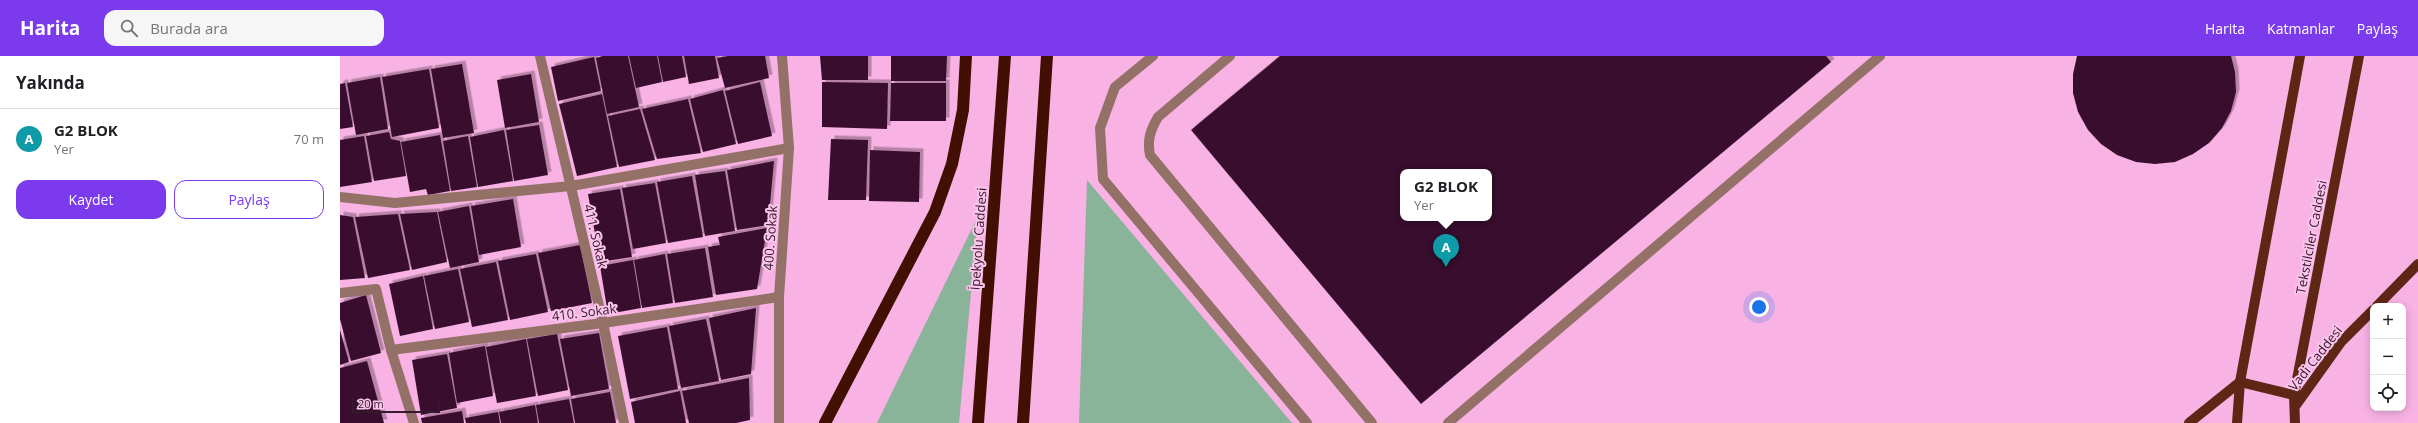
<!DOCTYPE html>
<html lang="tr">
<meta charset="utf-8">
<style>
:root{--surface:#fff;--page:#f6f6f6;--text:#202124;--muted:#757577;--line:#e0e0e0;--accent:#7c3aed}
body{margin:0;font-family:"Open Sans",sans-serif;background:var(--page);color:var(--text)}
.controls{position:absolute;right:12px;bottom:12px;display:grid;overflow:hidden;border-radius:8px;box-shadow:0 2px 10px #0003}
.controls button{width:36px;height:36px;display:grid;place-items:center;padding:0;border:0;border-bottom:1px solid var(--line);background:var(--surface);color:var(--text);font:20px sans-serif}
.scale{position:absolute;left:12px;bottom:10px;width:88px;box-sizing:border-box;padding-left:4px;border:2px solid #33192c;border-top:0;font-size:11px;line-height:14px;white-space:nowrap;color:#33192c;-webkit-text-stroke:3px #fdc5ec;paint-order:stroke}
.you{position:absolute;left:1419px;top:251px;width:14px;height:14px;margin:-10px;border:3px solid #fff;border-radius:50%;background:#1a73e8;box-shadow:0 0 0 6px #1a73e833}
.badge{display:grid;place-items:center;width:26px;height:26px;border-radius:50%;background:var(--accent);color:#fff;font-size:13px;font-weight:700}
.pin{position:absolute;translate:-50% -33px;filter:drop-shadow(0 1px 2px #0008)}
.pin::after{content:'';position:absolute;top:21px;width:14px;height:12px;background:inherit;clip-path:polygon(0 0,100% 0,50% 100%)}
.popup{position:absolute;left:1060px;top:113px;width:92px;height:52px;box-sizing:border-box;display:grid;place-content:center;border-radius:8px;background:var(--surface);filter:drop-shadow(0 1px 3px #0005);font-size:13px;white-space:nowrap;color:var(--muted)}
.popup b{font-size:15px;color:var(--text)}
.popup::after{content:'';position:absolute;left:50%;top:100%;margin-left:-8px;border:8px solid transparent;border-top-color:var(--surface)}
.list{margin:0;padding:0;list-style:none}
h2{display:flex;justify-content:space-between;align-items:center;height:52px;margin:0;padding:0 16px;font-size:17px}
h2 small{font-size:13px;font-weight:400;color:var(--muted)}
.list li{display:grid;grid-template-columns:26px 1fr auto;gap:12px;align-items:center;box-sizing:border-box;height:60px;padding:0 16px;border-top:1px solid var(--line)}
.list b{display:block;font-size:15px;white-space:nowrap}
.list p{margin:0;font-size:13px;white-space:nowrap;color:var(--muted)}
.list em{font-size:13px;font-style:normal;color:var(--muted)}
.actions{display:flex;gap:8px;padding:12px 16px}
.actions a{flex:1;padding:9px 0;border:1px solid var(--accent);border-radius:12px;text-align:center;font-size:14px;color:var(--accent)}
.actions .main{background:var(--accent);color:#fff}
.icon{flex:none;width:22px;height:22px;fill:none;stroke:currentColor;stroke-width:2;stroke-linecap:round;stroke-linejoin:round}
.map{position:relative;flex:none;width:2078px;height:367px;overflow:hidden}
header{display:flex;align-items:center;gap:24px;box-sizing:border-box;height:56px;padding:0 20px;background:var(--accent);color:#fff}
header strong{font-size:19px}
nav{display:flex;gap:22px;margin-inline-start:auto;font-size:14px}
.search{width:280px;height:36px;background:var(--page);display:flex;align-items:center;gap:10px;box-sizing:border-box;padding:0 14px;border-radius:12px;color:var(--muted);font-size:15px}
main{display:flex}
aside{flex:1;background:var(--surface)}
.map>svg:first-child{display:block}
.green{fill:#89b49a}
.building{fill:#390d2f;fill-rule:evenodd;filter:url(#shadow)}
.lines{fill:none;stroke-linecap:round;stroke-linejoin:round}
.minor{stroke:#937167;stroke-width:10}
.major{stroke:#5e2615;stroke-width:10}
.highway{stroke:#421002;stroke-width:12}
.labels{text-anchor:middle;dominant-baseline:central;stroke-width:4;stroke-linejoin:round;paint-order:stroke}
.street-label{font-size:13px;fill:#33192c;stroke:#fdc5ec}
</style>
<header>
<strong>Harita</strong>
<div class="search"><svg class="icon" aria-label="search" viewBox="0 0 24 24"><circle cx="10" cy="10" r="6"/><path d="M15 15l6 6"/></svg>Burada ara</div>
<nav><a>Harita</a><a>Katmanlar</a><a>Paylaş</a></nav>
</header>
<main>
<aside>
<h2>Yakında<small></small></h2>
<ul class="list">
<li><span class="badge" style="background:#0f9aa8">A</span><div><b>G2 BLOK</b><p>Yer</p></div><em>70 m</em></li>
</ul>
<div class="actions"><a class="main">Kaydet</a><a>Paylaş</a></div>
</aside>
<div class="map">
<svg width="2078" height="367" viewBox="0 0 2078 367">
<defs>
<filter id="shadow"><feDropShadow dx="3.5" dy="-3.5" stdDeviation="0" flood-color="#0004"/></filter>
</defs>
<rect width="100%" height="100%" fill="#f8b2e4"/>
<g class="green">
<path d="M747,124L952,367H739Z"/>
<path d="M638,160L619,367H537Z"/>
</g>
<g class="building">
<path d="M263,0H288L299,51L267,58L256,2Z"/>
<path d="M289,0H317L322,26L296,32Z"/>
<path d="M318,0H342L346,21L323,26Z"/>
<path d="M344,0H375L379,22L349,28Z"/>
<path d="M388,0H425L429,22L385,32L377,2Z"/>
<path d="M480,0H528V24H482Z"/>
<path d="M551,0H607L606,25H551Z"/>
<path d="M940,0H1486L1491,6L1081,348L851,74ZM1063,116H1149V162H1063Z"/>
<path d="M1737,0H1891L1895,16L1896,36L1891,55L1882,72L1869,87L1853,98L1835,106L1815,108L1796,106L1777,99L1761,88L1748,74L1738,56L1733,37V18Z"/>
<path d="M254,1L261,35L218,45L211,11Z"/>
<path d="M122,8L134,77L103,82L91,13Z"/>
<path d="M89,13L99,72L52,81L42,21Z"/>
<path d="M191,18L199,66L165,72L157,24Z"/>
<path d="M40,21L48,73L16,79L7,27Z"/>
<path d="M420,26L432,80L398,88L385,35Z"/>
<path d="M482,26L548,27L547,73L482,71Z"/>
<path d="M5,27L13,71L0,73V28Z"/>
<path d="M551,27H606V65H550Z"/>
<path d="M383,34L396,88L363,96L350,43Z"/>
<path d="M262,38L277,111L237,120L219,48Z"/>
<path d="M348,43L361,97L317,103L302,53Z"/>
<path d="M300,53L315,104L279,111L268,60Z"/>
<path d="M199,69L208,119L174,125L166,74Z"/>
<path d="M164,74L173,125L138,131L130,81Z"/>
<path d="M49,76L51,83L60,85L66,120L34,125L26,80Z"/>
<path d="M100,79L110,135L88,139L86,133L70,136L61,86Z"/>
<path d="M24,80L32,126L0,131V84Z"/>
<path d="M128,80L137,131L111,135L103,85Z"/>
<path d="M491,83L528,84L526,144H488Z"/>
<path d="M530,94L580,96L579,146L529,145Z"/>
<path d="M434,105L428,169L397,174L387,114Z"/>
<path d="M385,115L395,175L365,180L355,119Z"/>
<path d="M352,120L363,181L328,187L317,126Z"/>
<path d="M315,127L326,187L293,193L282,132Z"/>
<path d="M280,133L292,201L260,206L248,138Z"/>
<path d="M173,143L181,191L139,199L131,150Z"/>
<path d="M129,150L139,206L110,212L98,156Z"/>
<path d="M97,156L107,206L72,214L60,158Z"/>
<path d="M58,158L70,214L28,222L15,161Z"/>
<path d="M0,159L13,161L25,222L0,224Z"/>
<path d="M427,172L417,233L376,239L368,191L380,189L378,181Z"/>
<path d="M240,189L252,247L211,255L198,197Z"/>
<path d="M365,192L373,241L335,247L327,198Z"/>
<path d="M196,198L208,256L170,264L158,205Z"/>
<path d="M325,198L333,247L302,252L294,204Z"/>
<path d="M293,204L301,252L268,258L260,210Z"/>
<path d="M156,206L168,264L132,271L120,213Z"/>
<path d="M118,213L129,266L95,273L84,220Z"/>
<path d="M83,220L93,273L60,280L49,228Z"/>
<path d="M26,239L41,297L11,305L0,263V247Z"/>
<path d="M416,252L411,318L381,324L369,262Z"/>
<path d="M366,263L379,325L341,332L329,270Z"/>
<path d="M327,271L338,333L290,343L278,280Z"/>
<path d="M0,274L9,306L0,309Z"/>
<path d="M259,277L269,333L231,340L220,283Z"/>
<path d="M217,278L228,334L198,340L187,283Z"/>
<path d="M186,283L196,340L157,347L146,291Z"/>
<path d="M145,290L153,340L117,347L109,297Z"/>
<path d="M107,298L117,352L81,359L72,304Z"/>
<path d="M27,305L44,367H0V312Z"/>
<path d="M409,322L410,364L396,367H349L342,335Z"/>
<path d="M340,335L346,367H295L291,346Z"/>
<path d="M270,336L276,367H235L231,343Z"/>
<path d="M229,343L234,367H199L196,349Z"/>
<path d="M195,349L198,367H161L159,356Z"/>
<path d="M122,355L124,367H82L81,362Z"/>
<path d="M158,356L160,367H126L125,362Z"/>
</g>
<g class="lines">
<g class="minor">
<path d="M200,0L263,267L284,367"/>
<path d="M813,0L775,31L760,72L763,123L967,367"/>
<path d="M890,0L818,61C810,75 807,84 810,99L1032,367"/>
<path d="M0,141L55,147L231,130L449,92"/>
<path d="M0,237L36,233L51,294L74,367"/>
<path d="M51,294L263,267L439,241"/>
<path d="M439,367V241L449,92L442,0"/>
<path d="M1108,367L1540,0"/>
</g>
<g class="major">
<path d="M2037,250L2078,208"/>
<path d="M1956,349L2001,286L2033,254"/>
<path d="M1849,367L1900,326L1954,339"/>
<path d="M1897,367L1900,326L1960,0"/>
<path d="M1955,367L1954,339L2019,0"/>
</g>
<g class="highway">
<path d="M485,367L595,156L612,108L623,54L626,0"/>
<path d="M638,367L665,0"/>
<path d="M683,367L707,0"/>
</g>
</g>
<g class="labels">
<g class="street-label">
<text transform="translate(256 180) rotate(77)">411. Sokak</text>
<text transform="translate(1971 181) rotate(-79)">Tekstilciler Caddesi</text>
<text transform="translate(430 182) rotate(-86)">400. Sokak</text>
<text transform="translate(638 183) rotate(-86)">İpekyolu Caddesi</text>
<text transform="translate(244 256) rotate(-7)">410. Sokak</text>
<text transform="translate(1975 302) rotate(-52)">Vadi Caddesi</text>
</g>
</g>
</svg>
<div class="controls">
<button>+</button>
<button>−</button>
<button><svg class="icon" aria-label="locate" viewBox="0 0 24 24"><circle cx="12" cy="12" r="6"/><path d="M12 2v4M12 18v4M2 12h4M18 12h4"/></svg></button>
</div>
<div class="scale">20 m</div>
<div class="you"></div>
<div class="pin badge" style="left:1106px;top:211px;background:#0f9aa8">A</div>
<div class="popup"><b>G2 BLOK</b>Yer</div>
</div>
</main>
